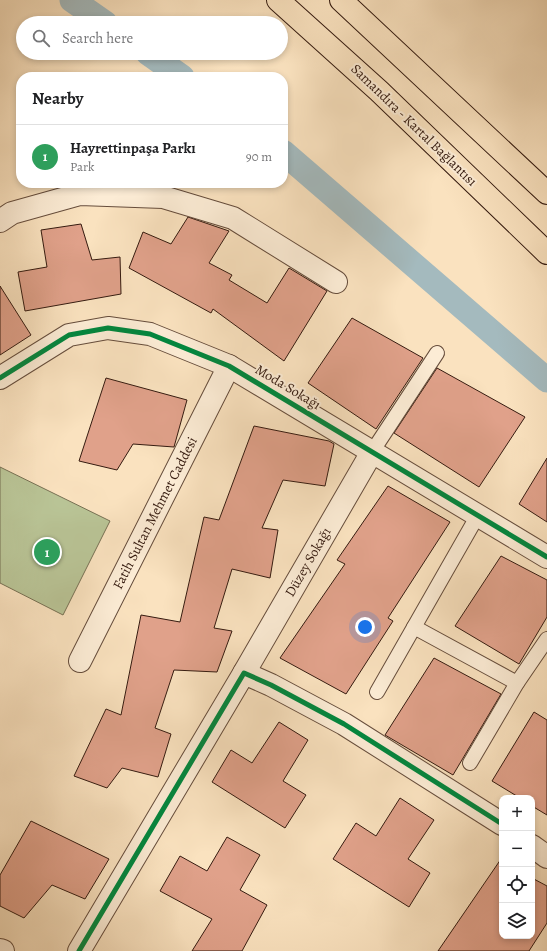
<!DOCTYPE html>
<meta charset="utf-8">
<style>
:root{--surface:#fff;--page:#f6f6f6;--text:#202124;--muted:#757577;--line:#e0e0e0;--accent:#2563eb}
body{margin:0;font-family:Alegreya,serif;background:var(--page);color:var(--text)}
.controls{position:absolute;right:12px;bottom:12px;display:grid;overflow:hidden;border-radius:8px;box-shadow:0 2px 6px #0003}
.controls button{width:36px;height:36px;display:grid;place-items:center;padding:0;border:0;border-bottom:1px solid var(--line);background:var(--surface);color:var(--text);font:20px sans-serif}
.you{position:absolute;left:365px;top:627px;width:14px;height:14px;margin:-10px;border:3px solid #fff;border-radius:50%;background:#1a73e8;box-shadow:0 0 0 6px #1a73e833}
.badge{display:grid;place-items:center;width:26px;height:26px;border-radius:50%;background:var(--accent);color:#fff;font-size:13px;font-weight:700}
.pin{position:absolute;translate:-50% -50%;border:2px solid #fff;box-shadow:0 1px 4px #0006}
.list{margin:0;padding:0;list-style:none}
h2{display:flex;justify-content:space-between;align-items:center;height:52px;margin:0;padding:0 16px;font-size:17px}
h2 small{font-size:13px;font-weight:400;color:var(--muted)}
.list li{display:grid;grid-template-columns:26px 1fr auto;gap:12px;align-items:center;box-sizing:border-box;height:64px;padding:0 16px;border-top:1px solid var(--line)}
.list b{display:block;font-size:15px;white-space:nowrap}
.list p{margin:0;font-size:13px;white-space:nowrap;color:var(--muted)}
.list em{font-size:13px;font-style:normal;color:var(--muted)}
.icon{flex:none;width:22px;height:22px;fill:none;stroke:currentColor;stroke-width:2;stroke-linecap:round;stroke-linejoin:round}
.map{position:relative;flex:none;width:547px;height:951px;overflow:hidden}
.search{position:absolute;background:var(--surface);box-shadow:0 2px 6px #0003;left:16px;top:16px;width:272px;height:44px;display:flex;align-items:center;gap:10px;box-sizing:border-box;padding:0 14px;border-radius:22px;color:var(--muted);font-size:15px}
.panel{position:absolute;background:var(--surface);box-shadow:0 2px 6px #0003;left:16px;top:72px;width:272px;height:116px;border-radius:16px}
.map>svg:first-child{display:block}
.green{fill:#b9c496;stroke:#777053}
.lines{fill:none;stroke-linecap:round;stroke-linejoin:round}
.canal{stroke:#a4babe;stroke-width:25}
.building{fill:#e0a18a;stroke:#351b10}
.service-casing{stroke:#664d3c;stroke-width:16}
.minor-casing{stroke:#664d3c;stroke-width:24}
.motorway-casing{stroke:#351b10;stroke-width:24}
.service{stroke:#fcecd5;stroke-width:14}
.minor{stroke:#fcecd5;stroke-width:22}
.motorway{stroke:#fae2bf;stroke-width:22}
.cycleway-casing{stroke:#fcecd5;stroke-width:8}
.cycleway{stroke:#00873e;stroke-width:5}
.labels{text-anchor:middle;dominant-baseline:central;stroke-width:4;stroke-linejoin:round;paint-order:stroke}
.street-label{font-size:14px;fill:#351b10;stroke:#fcecd5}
</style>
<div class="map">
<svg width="547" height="951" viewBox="0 0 547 951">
<rect width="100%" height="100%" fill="#fae2bf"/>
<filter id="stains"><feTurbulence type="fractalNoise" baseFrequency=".005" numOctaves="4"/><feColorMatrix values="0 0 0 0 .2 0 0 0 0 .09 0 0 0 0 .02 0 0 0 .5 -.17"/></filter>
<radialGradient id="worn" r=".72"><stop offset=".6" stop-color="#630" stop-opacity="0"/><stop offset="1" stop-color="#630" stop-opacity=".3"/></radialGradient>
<path class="green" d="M0,467L110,521L63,615L0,583Z"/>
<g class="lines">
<g class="canal">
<path d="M72,0L105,23"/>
<path d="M148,53L182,77"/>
<path d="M283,152L547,380"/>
</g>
</g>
<g class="building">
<path d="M188,217L229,231L209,263L232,275L229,280L267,303L289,268L327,291L284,361L213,309L211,313L129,268L143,232L171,244Z"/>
<path d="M81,224L92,260L120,257L121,294L25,311L18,272L47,267L41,230Z"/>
<path d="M0,286L31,335L0,355Z"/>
<path d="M352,318L423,358L376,429L308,383Z"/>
<path d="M437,368L525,417L479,487L394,433Z"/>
<path d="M106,378L187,400L174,447L133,444L117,470L79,461Z"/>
<path d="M254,426L329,441L334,444L325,486L283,480L262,528L278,530L270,578L232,569L214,628L232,631L217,672L174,670L155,728L171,734L158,777L122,768L107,788L74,776L106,709L121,715L141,615L180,622L204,517L219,520Z"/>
<path d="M547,458V522L519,504Z"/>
<path d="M388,486L450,522L388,618L393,621L346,694L280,658L345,564L337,560Z"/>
<path d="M501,556L547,580V617L519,664L455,626Z"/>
<path d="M434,658L501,694L453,775L385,735Z"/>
<path d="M534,712L547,720V815L532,806V798H520L492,781Z"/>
<path d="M279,722L308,740L283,781L306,795L285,828L212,782L231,750L252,763Z"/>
<path d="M400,798L434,820L408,859L430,873L409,907L333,859L356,823L376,836Z"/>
<path d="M31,821L109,859L85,899L52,885L24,918L0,906V875Z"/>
<path d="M227,837L260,855L240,890L267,905L242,951H192L212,919L160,891L180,856L207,871Z"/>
<path d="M501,859L502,860V936H532V878L547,886V923L529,951H438Z"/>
</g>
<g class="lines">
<defs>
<g id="service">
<path d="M372,452L437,353"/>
<path d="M414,627L517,683"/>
<path d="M377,692L478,515"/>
<path d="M470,763L517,683L547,639"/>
</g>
<g id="minor">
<path d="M0,221L12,213L80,194L163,197L233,218L336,282"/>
<path d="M0,378L69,335L108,328L150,334L229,366L547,557"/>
<path d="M80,661L229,366"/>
<path d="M244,673L372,452"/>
<path d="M532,846L547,857"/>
<path d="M0,950L3,951"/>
<path d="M79,951L244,673L271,685L344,724L502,824"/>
</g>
<g id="motorway">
<path d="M278,0L379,91L547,253"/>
<path d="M341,0L547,193"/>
</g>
</defs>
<use href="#service" class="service-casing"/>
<use href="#minor" class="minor-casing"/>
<use href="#motorway" class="motorway-casing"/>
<use href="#service" class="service"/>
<use href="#minor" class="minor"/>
<use href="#motorway" class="motorway"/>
<defs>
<g id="cycleway">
<path d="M0,378L69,335L108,328L150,334L229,366L547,557"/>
<path d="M79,951L244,673L271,685L344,724L502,824"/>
</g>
</defs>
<use href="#cycleway" class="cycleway-casing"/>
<use href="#cycleway" class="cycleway"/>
</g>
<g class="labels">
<g class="street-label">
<text transform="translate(414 125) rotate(44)">Samandıra - Kartal Bağlantısı</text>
<text transform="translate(288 387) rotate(31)">Moda Sokağı</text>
<text transform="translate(155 513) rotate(-63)">Fatih Sultan Mehmet Caddesi</text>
<text transform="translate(308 562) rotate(-60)">Düzey Sokağı</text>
</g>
</g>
<rect width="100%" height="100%" filter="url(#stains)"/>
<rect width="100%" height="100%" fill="url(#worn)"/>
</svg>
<div class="controls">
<button>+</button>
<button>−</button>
<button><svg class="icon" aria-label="locate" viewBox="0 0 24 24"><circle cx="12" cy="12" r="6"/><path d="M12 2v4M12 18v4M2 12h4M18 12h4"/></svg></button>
<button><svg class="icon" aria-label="layers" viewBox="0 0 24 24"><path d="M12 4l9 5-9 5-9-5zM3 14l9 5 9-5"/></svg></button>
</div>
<div class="you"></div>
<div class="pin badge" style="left:47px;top:552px;background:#2e9e5b">1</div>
<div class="search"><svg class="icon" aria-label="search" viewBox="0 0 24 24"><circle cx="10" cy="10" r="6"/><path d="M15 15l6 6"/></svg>Search here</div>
<section class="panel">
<h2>Nearby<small></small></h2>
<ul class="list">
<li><span class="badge" style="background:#2e9e5b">1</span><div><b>Hayrettinpaşa Parkı</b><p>Park</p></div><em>90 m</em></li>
</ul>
</section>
</div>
